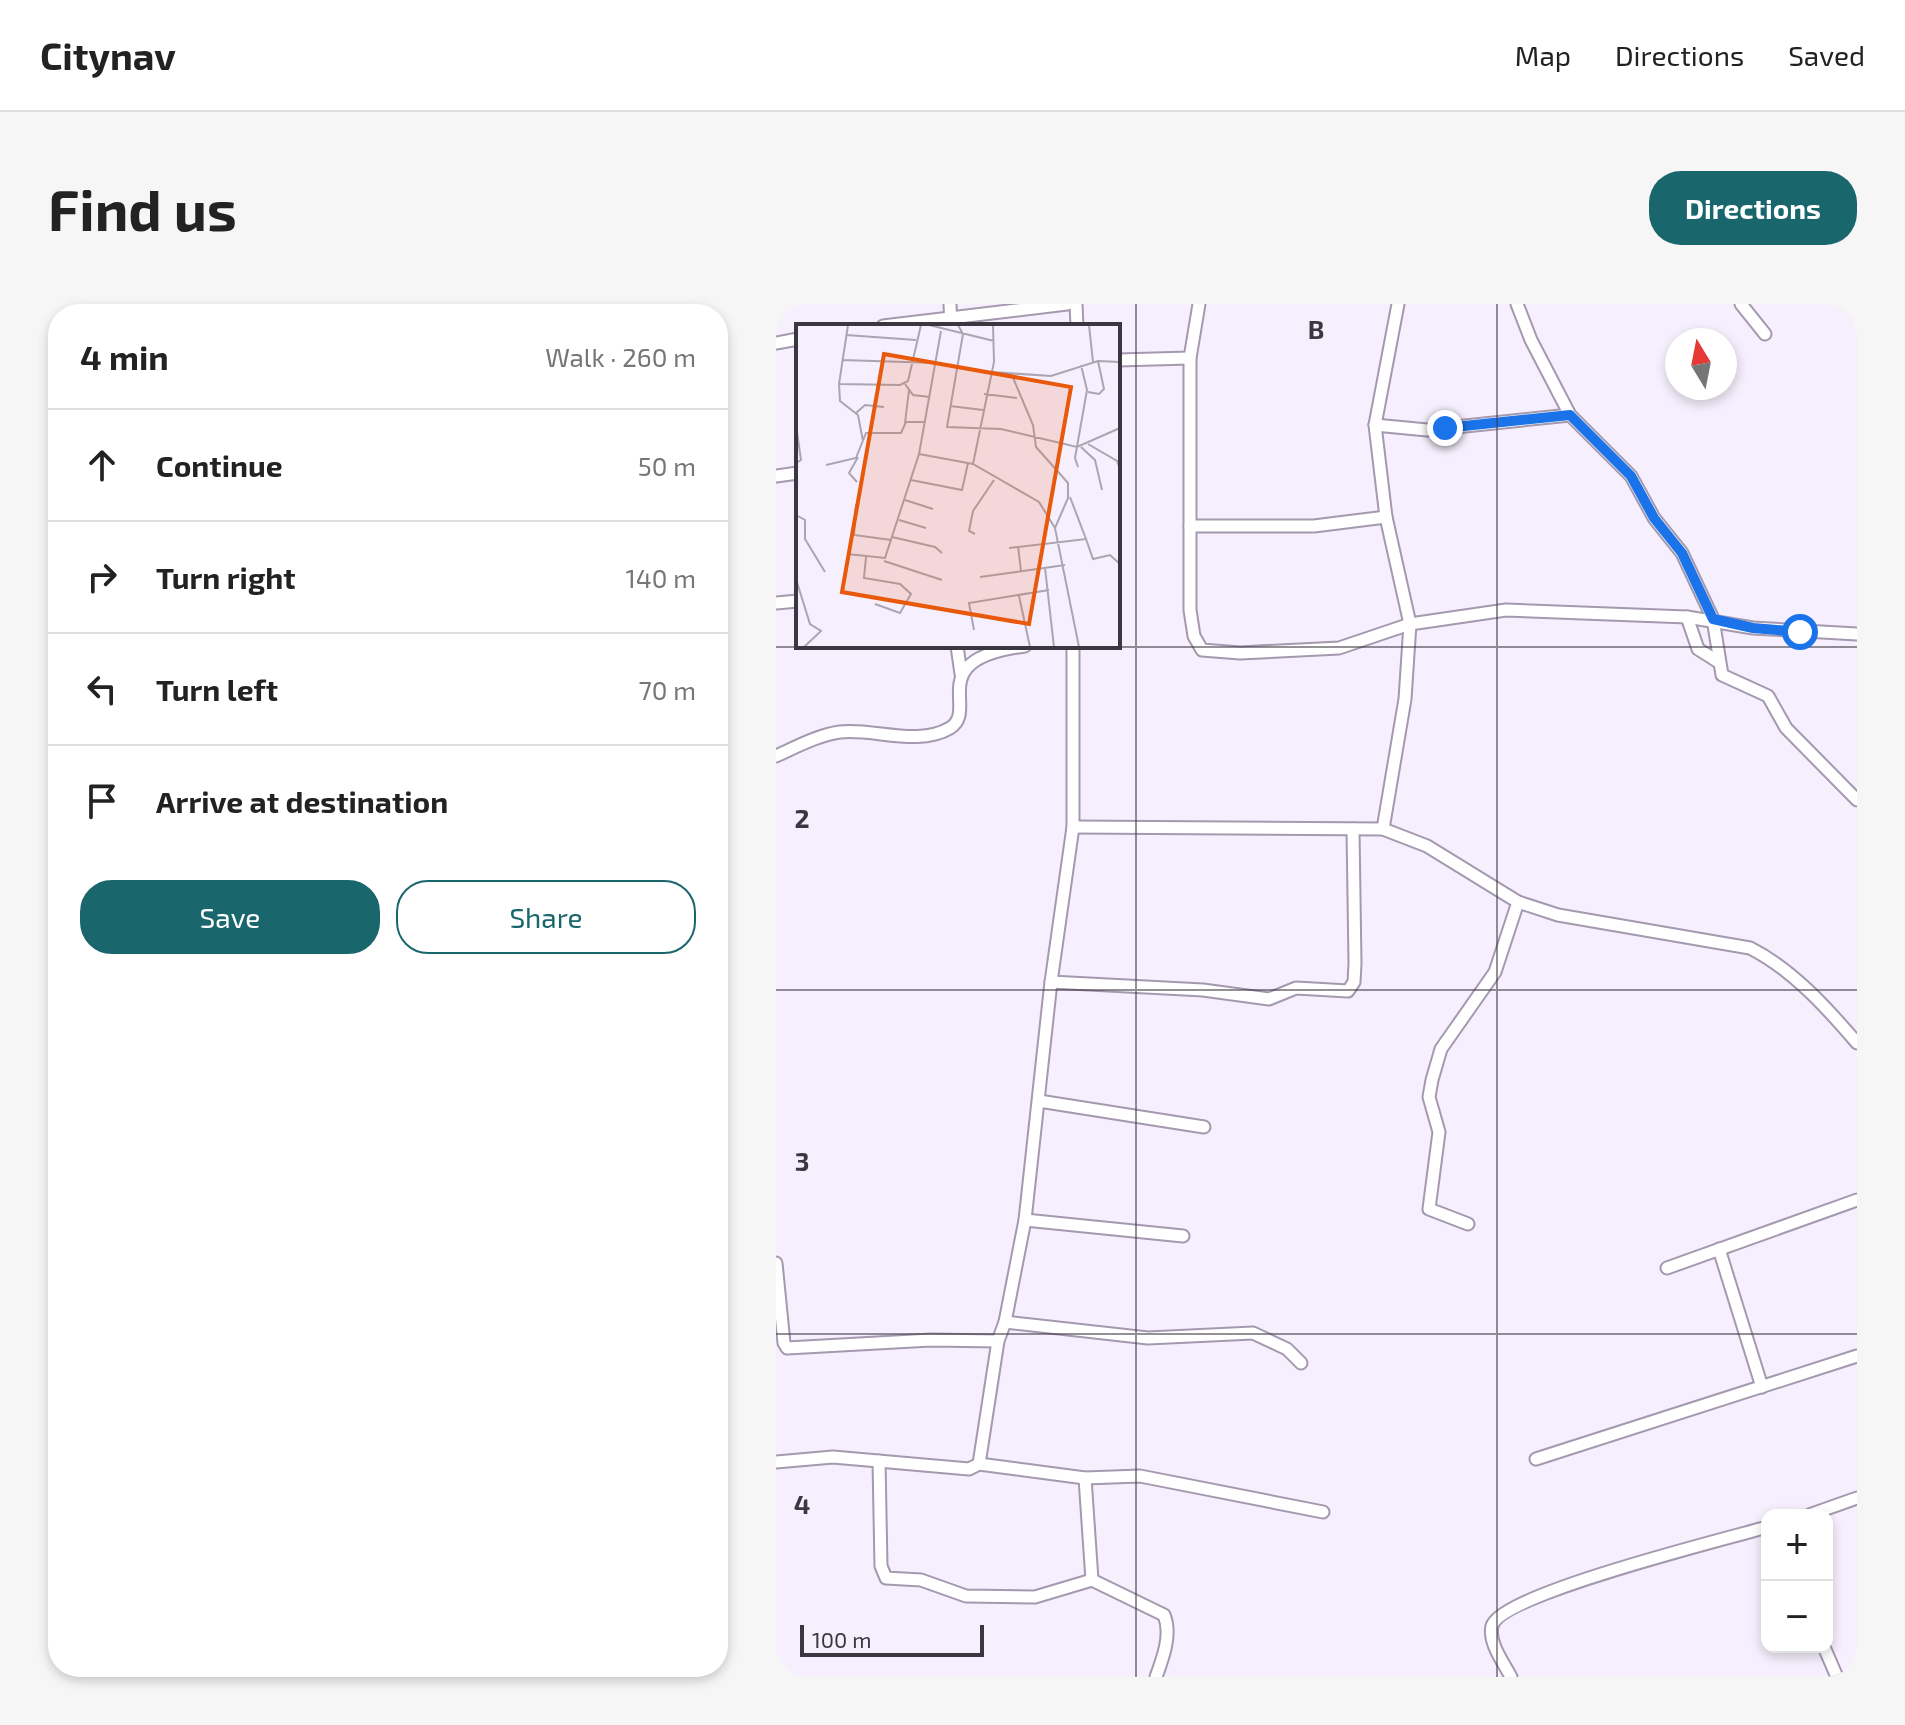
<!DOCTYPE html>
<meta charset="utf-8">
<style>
:root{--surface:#fff;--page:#f6f6f6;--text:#222;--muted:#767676;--line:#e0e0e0;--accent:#19666d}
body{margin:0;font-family:"Exo 2",sans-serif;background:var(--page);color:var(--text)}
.controls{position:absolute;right:24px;bottom:24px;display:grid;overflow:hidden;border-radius:16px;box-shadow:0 4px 12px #0003}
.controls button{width:72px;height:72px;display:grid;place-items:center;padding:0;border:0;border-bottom:2px solid var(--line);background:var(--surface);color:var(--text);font:40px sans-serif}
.compass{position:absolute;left:889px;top:24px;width:72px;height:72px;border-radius:50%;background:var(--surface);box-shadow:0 4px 12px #0003;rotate:350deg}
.scale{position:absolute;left:24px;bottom:20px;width:184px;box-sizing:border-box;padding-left:8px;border:4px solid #3b3740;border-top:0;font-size:22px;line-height:28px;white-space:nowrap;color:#3b3740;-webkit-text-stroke:6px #f6effd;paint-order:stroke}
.stop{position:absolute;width:24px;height:24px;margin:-18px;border:6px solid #1a73e8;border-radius:50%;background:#fff}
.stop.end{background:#1a73e8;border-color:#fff;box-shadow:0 2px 8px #0008}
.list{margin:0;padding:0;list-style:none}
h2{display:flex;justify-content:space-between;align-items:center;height:104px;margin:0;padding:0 32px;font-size:34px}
h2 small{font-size:26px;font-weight:400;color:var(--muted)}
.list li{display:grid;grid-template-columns:52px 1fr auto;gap:24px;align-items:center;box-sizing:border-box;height:112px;padding:0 32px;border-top:2px solid var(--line)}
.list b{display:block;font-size:30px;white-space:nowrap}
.list em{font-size:26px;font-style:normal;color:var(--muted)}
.actions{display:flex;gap:16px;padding:24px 32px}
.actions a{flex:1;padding:18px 0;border:2px solid var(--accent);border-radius:32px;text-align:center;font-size:28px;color:var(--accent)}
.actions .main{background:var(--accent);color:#fff}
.icon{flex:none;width:44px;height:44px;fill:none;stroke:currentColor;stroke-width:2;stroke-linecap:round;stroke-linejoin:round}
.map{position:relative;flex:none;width:1081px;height:1373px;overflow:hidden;border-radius:32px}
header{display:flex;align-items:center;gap:48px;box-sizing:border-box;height:112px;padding:0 40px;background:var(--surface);border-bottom:2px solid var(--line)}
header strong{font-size:38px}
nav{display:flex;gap:44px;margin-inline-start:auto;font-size:28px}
.intro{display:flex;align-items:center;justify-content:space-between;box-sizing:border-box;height:192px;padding:0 48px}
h1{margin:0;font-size:56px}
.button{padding:20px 36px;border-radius:32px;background:var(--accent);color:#fff;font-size:28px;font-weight:700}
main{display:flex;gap:48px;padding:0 48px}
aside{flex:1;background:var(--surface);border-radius:32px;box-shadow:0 4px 12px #0003}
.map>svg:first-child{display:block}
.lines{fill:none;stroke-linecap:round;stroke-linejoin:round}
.street-casing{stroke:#a499af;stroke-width:15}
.street{stroke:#fff;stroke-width:11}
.route{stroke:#1a73e8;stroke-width:10}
.grid{fill:none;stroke:#3b3740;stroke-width:2;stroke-opacity:0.55}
.inset-road{fill:none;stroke:#aba5b1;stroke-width:2}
.view{fill:#e8590c;fill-opacity:0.15;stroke:#e8590c;stroke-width:4}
.inset-edge{fill:none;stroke:#3b3740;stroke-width:4}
.grid-label{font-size:26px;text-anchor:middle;font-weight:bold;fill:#3b3740;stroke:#f6effd;stroke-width:8;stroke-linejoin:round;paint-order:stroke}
</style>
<header>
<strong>Citynav</strong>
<nav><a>Map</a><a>Directions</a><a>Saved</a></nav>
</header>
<div class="intro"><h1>Find us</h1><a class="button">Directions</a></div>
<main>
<aside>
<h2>4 min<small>Walk · 260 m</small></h2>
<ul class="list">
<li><svg class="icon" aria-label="ahead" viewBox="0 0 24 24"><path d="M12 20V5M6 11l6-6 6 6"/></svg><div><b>Continue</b></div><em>50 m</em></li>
<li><svg class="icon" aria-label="right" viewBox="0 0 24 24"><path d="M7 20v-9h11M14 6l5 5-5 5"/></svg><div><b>Turn right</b></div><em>140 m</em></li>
<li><svg class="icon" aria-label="left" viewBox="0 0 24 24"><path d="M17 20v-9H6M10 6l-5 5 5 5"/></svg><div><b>Turn left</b></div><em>70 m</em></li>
<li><svg class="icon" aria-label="arrive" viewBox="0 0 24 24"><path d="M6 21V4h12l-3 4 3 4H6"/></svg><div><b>Arrive at destination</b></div></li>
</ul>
<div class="actions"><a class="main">Save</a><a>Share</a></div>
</aside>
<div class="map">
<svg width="1081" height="1373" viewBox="0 0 1081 1373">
<rect width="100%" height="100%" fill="#f6effd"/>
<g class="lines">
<defs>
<g id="street">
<path d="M174,0L175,22"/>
<path d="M300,0L301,22"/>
<path d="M423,0L414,54V306L418,332L426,346L464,349L563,344L634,320L730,306L911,313L977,324L1081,330"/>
<path d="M741,0L755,36L794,111L855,172L878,214L906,249L937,315L946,371L992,392L1010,424L1081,496"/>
<path d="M965,0L989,30"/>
<path d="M107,22L291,0"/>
<path d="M0,39L22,35"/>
<path d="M342,56L414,54"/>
<path d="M599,121L651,126L794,111"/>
<path d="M0,172L22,169"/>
<path d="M414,222H538L610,213"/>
<path d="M0,299L22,297"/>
<path d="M911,313L922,345L941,357"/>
<path d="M181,342L185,370"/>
<path d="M0,452C20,443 42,431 64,428C98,424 142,443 174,424C204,406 145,355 249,342"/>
<path d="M297,523L607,525L651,542L742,598L782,611L974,644C1016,665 1051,704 1081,739"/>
<path d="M607,525L629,395L634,320L610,213L599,121L622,0"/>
<path d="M275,678L427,686L493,695L520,684L572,687L578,678L579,660L577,525"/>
<path d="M263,797L428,823"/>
<path d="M249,916L407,932"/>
<path d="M692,920L653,905L663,828L653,793L656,776L665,745L719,668L742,598"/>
<path d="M943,945L986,1083"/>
<path d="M0,959L8,1039L11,1044L155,1036L222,1037"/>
<path d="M891,964L1081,896"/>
<path d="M229,1018L372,1034L477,1029L511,1045L525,1059"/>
<path d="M760,1155L1081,1052"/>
<path d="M103,1157L105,1262L110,1274L145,1276L190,1292L259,1293L316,1276L388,1311C396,1330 387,1354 380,1373"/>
<path d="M0,1158L57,1153L193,1165L203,1160L222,1037L229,1018L249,916L275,678L297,523V342"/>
<path d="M203,1160L309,1174L364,1172L547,1208"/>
<path d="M309,1174L316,1276"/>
<path d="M1033,1211L1081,1194"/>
<path d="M1048,1343L1061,1373"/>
<path d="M735,1373C728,1359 712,1339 716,1322C725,1290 950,1235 991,1223"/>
</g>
</defs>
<use href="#street" class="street-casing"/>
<use href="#street" class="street"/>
</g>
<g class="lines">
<path class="route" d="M669,124L794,111L855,172L878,214L906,249L937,315L977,324L1024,328"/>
</g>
<path class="grid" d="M360,0V1373M721,0V1373M0,343H1081M0,686H1081M0,1030H1081"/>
<g transform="translate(20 20)">
<rect width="324" height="324" fill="#f6effd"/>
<path class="inset-road" d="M52,1L43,60L104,61L112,57L125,1M133,1L198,17M162,1L167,10L151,103L205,105L281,123L324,104M293,1L297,38M50,11L120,16M46,36L140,39M196,48L255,52L302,37L324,38M215,49L237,101L240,123L272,159V174L259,204M43,60L44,77L62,91L67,117M109,60L117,71L134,73M292,68L303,70L308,65L302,37M188,70L221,74M154,82L187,86M60,89L69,81L88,83M109,99L113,66M0,101L5,136L0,139M292,120L321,137L324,145M285,123L299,136L306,166M123,130L177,140L243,178L259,204L283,323M177,140L198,38L197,1M30,141L60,134L70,109H105L110,98H129M282,143L279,134L291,66L285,41M115,156L166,166L172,139M61,158L53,149L62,133M274,173L290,215M109,176L137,185M60,180L58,211L95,216M0,191L9,196V215L29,248M103,196L130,204M179,210L173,207L177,187L198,156M96,213L139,223L146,229M222,222L225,247M213,224L290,215L297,235L314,231L324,240M51,230L89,234L123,130L145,7M70,233L68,254L104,260L115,270L104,289L79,280M88,237L146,256M249,244L258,323M184,253L269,241M0,255L14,300L25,307L8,323M223,272L234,323M178,306L173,279L253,266"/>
<path class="view" d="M88,30L275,63L233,300L46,268Z"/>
<rect width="324" height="324" class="inset-edge"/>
</g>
<g class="grid-label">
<text x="540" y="35">B</text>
<text x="26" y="524">2</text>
<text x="26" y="867">3</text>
<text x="26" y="1210">4</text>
</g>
</svg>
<div class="controls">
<button>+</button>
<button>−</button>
</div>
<svg class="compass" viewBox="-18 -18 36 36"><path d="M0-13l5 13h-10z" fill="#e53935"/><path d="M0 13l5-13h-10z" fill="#767676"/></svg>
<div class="scale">100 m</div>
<div class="stop" style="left:1024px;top:328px"></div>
<div class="stop end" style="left:669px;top:124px"></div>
</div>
</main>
